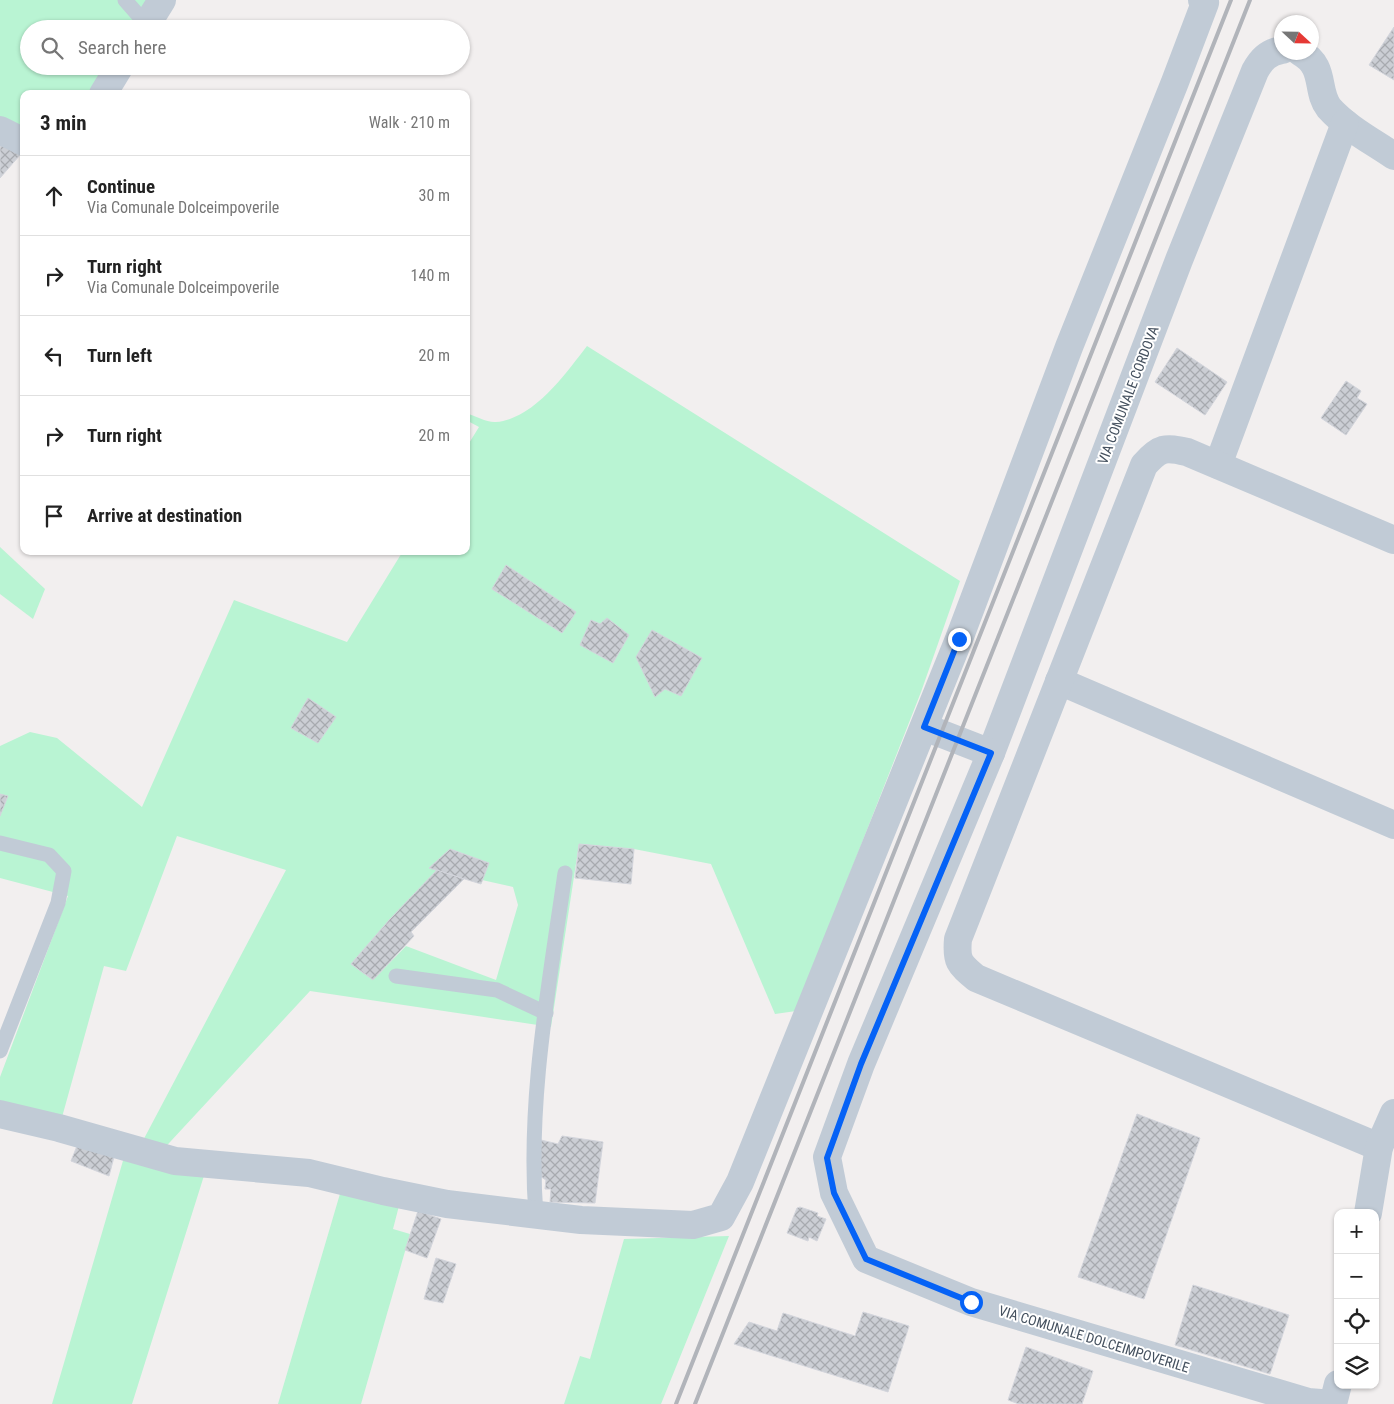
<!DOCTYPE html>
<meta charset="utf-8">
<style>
:root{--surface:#fff;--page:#f6f6f6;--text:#222;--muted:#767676;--line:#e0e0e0}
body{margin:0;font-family:"Roboto Condensed",sans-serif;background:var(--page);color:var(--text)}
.controls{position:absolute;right:15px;bottom:15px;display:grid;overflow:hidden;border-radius:10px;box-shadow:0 1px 4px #0004}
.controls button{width:45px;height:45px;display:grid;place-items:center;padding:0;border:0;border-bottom:1px solid var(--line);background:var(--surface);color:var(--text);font:25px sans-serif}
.compass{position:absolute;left:1274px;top:15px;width:45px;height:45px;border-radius:50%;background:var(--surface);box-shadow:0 1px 4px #0004;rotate:112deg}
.stop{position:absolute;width:15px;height:15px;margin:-11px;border:4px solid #0562f6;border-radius:50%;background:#fff}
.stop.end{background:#0562f6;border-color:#fff;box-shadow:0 1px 5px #0008}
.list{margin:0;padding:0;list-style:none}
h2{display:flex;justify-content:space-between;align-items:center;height:65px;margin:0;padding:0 20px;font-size:21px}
h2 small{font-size:16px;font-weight:400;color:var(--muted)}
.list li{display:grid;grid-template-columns:32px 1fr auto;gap:15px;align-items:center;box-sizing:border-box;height:80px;padding:0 20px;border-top:1px solid var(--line)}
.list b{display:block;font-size:19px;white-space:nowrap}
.list p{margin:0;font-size:16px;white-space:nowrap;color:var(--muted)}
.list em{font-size:16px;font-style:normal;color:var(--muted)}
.icon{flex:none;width:28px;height:28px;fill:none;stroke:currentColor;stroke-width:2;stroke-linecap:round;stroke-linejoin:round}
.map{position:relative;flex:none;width:1394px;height:1404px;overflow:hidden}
.search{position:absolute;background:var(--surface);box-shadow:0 1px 4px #0004;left:20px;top:20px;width:450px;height:55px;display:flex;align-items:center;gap:12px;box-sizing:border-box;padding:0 18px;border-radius:28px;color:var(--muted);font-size:19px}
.panel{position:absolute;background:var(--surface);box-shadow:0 1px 4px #0004;left:20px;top:90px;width:450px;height:465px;border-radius:10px}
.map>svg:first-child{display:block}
.green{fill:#b9f4d3;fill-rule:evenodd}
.building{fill:url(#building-cross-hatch);stroke:#d3d5dc}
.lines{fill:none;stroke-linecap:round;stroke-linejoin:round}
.lane{stroke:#c1cbd6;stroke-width:15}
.street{stroke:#c1cbd6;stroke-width:28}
.rail{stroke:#b1b4ba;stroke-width:4}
.route{stroke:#0562f6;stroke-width:6}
.labels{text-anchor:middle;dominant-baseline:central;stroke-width:4;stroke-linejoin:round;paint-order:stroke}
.street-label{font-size:14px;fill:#45515f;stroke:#fff}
</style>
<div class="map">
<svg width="1394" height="1404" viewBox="0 0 1394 1404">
<defs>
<pattern id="building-cross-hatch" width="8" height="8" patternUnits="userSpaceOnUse" patternTransform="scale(1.25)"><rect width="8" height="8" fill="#cbced4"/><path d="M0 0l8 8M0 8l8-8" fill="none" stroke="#a7aaaf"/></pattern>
</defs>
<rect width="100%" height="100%" fill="#f2efef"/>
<g class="green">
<path d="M0,0H162L144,29H29V66H120L103,94H24V142L0,130Z"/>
<path d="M587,346L960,581L921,692L796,1011L775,1014L711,864L634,849L579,844L551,1027L310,991L158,1155L208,1163L132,1404H52L127,1147L138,1150L286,870L177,836L126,971L104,966L59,1128L0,1114V1077L68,896L0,878V746L30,732L57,738L142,807L234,600L347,642L403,551H466V448L479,427L466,420V413C475,416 488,423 496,422C534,419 566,373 587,346ZM450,849L489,863L482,880L513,887L518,905L496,980L406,946L373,980L351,964L390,919L437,870L429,868Z"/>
<path d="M0,547L45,589L33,619L0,594Z"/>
<path d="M342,1187L400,1202L393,1229L410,1234L361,1404H278Z"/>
<path d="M729,1236L661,1404H564L580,1356L590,1359L624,1239Z"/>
</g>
<g class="building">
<path d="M1394,27V80L1369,65Z"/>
<path d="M0,140L20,155L0,178Z"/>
<path d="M1177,348L1227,382L1205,415L1155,382Z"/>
<path d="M1346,381L1361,391L1357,398L1367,404L1346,435L1321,418Z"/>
<path d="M506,565L576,612L562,633L492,589Z"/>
<path d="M607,618L629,635L613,663L580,645L591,620L600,624Z"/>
<path d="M652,630L702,658L681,696L665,689L655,697L636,657Z"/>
<path d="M308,698L336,717L318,743L291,728Z"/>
<path d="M0,794L8,796L0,816Z"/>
<path d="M579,844L634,849L631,884L575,878Z"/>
<path d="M450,849L489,863L481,884L429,868Z"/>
<path d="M437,870L464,879L411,932L414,936L373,980L351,964L390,919Z"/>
<path d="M1137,1114L1200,1138L1144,1299L1078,1277Z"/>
<path d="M562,1136L603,1142L595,1203L550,1202L551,1189H545L546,1180L538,1175L541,1140L558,1144Z"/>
<path d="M79,1141L114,1157L109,1176L71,1161Z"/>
<path d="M800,1207L818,1213L817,1216L826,1219L817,1241L809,1237L808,1241L787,1233L797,1208Z"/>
<path d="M418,1211L441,1219L427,1258L405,1250Z"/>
<path d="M436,1258L456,1264L443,1303L424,1299Z"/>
<path d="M1193,1285L1289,1315L1270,1374L1175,1345Z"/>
<path d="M863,1312L909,1326L888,1392L734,1344L749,1322L777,1331L783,1313L855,1336Z"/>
<path d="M1026,1347L1093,1371L1082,1404H1019L1008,1400Z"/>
</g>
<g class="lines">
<g class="lane">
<path d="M125,0L146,24"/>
<path d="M0,843L49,855L64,871L58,903L0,1051"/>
<path d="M396,976L497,990L546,1013"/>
<path d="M536,1216C527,1101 549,986 565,873"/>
</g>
<g class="street">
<path d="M144,29L162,0"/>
<path d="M1282,50C1268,52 1261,60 1255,71L1179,260L991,753L861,1064L827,1157L834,1193L866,1259L971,1302L1308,1402L1333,1404L1338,1384"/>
<path d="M1300,52C1327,67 1315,90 1329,108C1347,128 1372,141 1394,156"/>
<path d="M103,94L120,66"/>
<path d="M0,130L24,142"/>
<path d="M1218,465L1345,123"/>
<path d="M1059,681L1394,825"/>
<path d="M924,727L991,753"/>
<path d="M0,1114L59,1128L175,1161L309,1173L383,1191L447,1204L581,1220L693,1225L721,1217L740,1182L959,639L1069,347L1175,82L1205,3L1202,0"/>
<path d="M1379,1147L976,978C959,964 956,961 958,939L1144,465C1160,447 1165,447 1187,452L1394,540"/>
<path d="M1368,1213L1379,1147L1394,1113"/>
</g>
<g class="rail">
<path d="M676,1404L1231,0"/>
<path d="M695,1404L1250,0"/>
</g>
</g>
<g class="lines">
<path class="route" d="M959,639L924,727L991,753L861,1064L827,1158L834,1193L866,1259L971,1302"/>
</g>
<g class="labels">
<g class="street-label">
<text transform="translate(1128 395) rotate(-69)">VIA COMUNALE CORDOVA</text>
<text transform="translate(1094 1339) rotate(17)">VIA COMUNALE DOLCEIMPOVERILE</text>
</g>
</g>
</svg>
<div class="controls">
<button>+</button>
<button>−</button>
<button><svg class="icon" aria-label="locate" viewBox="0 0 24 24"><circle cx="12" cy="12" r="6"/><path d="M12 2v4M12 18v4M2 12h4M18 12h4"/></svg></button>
<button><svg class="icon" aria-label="layers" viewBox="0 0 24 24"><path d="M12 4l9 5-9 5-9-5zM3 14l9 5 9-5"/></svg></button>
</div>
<svg class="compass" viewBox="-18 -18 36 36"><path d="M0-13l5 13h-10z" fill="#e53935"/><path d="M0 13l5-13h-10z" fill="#767676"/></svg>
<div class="stop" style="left:971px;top:1302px"></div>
<div class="stop end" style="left:959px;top:639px"></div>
<div class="search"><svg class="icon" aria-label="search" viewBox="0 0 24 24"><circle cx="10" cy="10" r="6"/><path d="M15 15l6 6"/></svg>Search here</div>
<section class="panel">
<h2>3 min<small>Walk · 210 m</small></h2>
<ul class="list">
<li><svg class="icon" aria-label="ahead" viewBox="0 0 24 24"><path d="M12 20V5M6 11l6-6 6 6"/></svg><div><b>Continue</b><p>Via Comunale Dolceimpoverile</p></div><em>30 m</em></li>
<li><svg class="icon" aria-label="right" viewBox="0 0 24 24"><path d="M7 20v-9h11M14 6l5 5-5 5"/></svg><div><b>Turn right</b><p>Via Comunale Dolceimpoverile</p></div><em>140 m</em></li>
<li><svg class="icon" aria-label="left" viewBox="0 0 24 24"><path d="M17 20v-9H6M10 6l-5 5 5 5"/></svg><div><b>Turn left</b></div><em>20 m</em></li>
<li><svg class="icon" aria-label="right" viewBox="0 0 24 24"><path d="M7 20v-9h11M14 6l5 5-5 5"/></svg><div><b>Turn right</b></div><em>20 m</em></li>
<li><svg class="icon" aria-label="arrive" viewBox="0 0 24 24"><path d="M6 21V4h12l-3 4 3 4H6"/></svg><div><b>Arrive at destination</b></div></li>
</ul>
</section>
</div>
